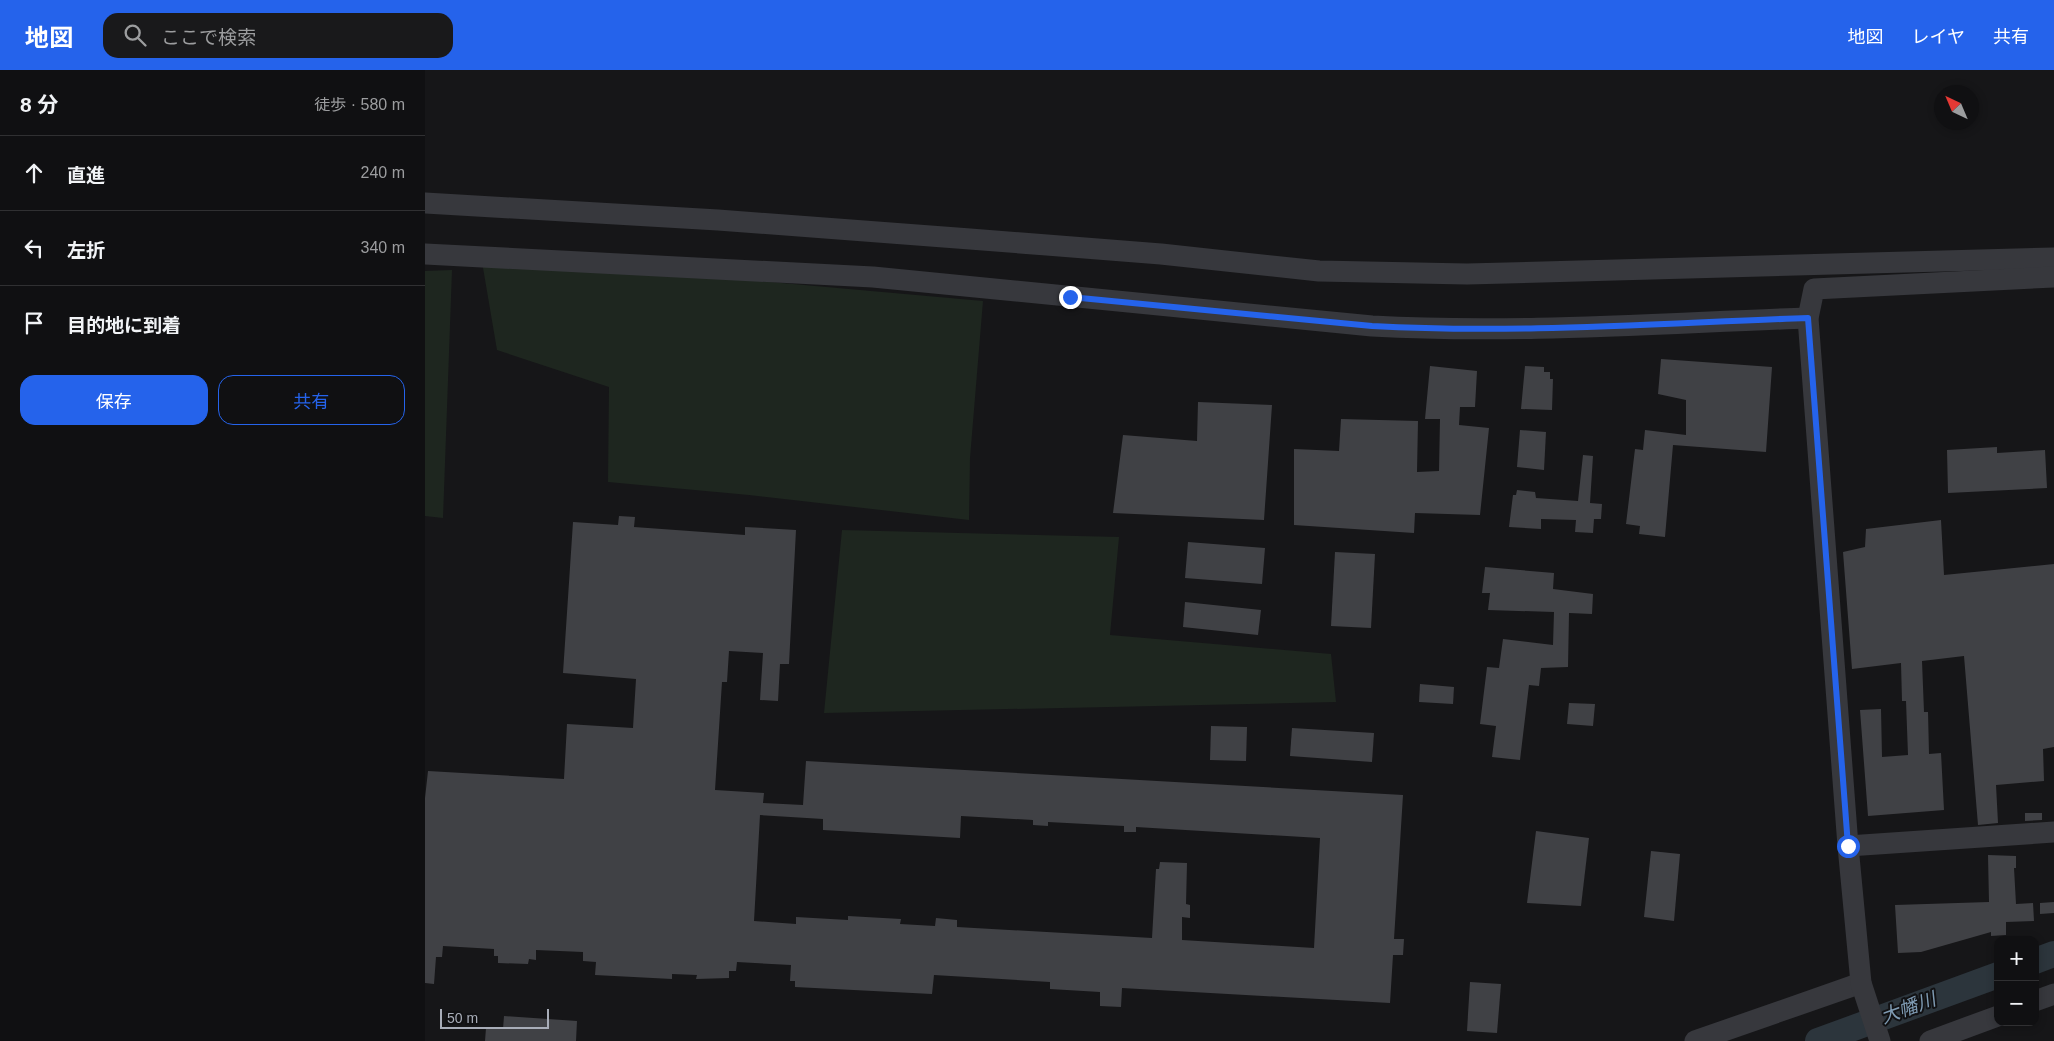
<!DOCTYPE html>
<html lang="ja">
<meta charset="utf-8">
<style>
:root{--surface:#101012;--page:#19191b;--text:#f1f3f6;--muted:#9c9d9f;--line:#303032;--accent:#2563eb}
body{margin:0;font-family:Helvetica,"Noto Sans JP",sans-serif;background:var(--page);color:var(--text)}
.controls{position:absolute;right:15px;bottom:15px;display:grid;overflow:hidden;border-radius:10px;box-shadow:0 2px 8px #0003}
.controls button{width:45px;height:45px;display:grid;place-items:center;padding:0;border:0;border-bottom:1px solid var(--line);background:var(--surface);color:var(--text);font:25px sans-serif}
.compass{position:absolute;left:1509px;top:15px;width:45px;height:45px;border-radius:50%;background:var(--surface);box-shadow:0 2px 8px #0003;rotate:316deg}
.scale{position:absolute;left:15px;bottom:12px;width:109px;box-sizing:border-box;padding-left:5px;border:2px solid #a8adb8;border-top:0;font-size:14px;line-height:18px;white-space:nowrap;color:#a8adb8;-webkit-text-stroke:4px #111113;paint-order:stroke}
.stop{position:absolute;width:15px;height:15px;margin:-11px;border:4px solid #2563eb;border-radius:50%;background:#fff}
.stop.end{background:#2563eb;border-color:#fff;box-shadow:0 1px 5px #0008}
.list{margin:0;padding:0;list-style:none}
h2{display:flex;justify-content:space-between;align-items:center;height:65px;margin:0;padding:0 20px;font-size:21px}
h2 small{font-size:16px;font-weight:400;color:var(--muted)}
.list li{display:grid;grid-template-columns:32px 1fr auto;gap:15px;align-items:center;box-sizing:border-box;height:75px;padding:0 20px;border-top:1px solid var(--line)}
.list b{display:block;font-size:19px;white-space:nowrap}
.list em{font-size:16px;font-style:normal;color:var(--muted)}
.actions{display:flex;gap:10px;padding:15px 20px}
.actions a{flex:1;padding:11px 0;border:1px solid var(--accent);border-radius:15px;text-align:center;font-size:18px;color:var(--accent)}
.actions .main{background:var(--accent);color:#fff}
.icon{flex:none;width:28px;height:28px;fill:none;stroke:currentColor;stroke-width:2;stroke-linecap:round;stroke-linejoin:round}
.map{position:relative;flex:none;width:1629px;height:971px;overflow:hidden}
header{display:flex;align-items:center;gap:30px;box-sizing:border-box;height:70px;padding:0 25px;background:var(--accent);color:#fff}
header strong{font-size:24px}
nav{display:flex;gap:28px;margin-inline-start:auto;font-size:18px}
.search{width:350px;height:45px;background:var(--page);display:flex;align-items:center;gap:12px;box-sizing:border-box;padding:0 18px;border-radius:15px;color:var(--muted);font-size:19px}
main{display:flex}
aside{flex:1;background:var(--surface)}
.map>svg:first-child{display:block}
.green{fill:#1e261f}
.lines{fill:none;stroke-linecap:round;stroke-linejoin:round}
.river{stroke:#2c353c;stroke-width:26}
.building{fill:#404145;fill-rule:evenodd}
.minor{stroke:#37383d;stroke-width:21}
.route{stroke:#2563eb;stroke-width:6}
.labels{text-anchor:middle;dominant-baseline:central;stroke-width:4;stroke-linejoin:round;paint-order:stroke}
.water-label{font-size:19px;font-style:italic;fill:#7f9bb3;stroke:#111113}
</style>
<header>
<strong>地図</strong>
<div class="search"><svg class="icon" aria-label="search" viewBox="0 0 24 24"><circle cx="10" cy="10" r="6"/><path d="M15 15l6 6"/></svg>ここで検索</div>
<nav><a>地図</a><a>レイヤ</a><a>共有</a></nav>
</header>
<main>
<aside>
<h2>8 分<small>徒歩 · 580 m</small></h2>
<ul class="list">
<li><svg class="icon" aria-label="ahead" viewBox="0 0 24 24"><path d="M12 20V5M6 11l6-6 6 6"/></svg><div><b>直進</b></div><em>240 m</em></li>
<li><svg class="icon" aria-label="left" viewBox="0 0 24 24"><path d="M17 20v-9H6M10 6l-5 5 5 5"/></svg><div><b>左折</b></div><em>340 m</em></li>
<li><svg class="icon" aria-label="arrive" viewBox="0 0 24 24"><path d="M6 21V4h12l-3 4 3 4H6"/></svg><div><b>目的地に到着</b></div></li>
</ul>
<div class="actions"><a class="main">保存</a><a>共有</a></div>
</aside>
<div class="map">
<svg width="1629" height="971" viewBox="0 0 1629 971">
<rect width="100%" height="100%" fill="#161618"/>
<g class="green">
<path d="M56,186L558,231L545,388L544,450L324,425L183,412L184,317L72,280Z"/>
<path d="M27,200L18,448L0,446V201Z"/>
<path d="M417,460L694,467L685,565L906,584L911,632L399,643Z"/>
</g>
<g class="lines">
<g class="river">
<path d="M1610,891L1629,884"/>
<path d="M1393,971L1573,905"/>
</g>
</g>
<g class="building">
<path d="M1236,289L1347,297L1341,382L1248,375L1240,467L1214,464L1215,456L1201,454L1210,379L1218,380L1220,360L1261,365V330L1233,324Z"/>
<path d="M1005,296L1052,301L1050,337H1035L1034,355L1064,358L1055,445L990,443L989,463L869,455V379L914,381L916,349L993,351L992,402L1014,401L1015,349H1000Z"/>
<path d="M1100,296L1119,297V302H1125V309H1128L1127,340L1096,339Z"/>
<path d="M773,332L847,335L839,450L688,443L698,365L772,371Z"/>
<path d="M1095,360L1121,362L1119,400L1092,397Z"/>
<path d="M1572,377V383L1620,380L1622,418L1523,423L1522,380Z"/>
<path d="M1158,385L1168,386L1165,433L1177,434L1176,449H1169L1168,463L1150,462L1151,450L1116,449V459L1084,457L1088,425H1091L1092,420L1110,422L1111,428L1153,431Z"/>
<path d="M194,446L210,447L209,457L320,465V457L371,460L364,594H355L353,631L335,630L338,583L304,581L302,612H297L290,720L339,723L338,733L378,735L381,691L978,725L969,869H979L978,885H968L965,933L697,918L696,937L675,936V922L625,919V912L509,905L507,924L370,917V911H365L366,895L312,892L311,901H304V908L271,909L272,905L247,904V909L170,905L171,892L158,891V882L111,880V890L104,889L103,894L73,893V886H69V879L18,876L17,887H11L9,914L0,913V728L3,701L139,709L142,654L208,658L211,609L138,603L148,452L193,455ZM335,745L398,749V760L535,768L536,746L608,750V755L623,756V752L699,756V762H711V757L895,768L889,878L757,870V847L765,848V835L761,834L762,793L735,792L734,799H731L727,868L532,857V850L511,848L510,856L475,854L476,849L423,846V850L371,847V854L329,851Z"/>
<path d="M1516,450L1519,505L1629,494V677L1618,679L1619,711L1571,715L1573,753L1553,755L1539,586L1497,591L1499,642H1503L1504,684L1516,683L1519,740L1443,746L1435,640L1456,639L1457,687L1483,685L1481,631H1477L1476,593L1427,599L1418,482L1440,477L1441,459Z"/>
<path d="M763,472L840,478L837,514L760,508Z"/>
<path d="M910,482L950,484L946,558L906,556Z"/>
<path d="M1060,497L1129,503L1128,519L1168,524L1167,544L1144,543L1143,597L1116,598L1114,616L1104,615L1095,690L1067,687L1071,656L1055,654L1062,597L1074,598L1078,569L1128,575L1129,542L1063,540L1065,523H1057Z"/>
<path d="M760,532L836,540L833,565L758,557Z"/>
<path d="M995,614L1029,617L1028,634L994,632Z"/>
<path d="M1144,633L1170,634L1168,656L1142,654Z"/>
<path d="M786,656L822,657L821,691L785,690Z"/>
<path d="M867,658L949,663L947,692L865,686Z"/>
<path d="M1600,743H1617V750L1600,751Z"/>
<path d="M1111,761L1164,768L1156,836L1102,833Z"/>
<path d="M1226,781L1255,784L1249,851L1219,847Z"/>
<path d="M1563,785L1591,786V798H1589L1591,834L1608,833L1609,851L1581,852V865L1566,866V862L1496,882L1473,883L1470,835L1564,832Z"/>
<path d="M1629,832V843L1615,844V833Z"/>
<path d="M1045,912L1076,914L1072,963L1042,961Z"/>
<path d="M79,946L152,951L151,971H60L61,958L78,959Z"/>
</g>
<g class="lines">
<g class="minor">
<path d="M0,133L293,150L545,169L736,184L894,201L1042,204L1629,188"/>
<path d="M0,184L448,207L947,256C1092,264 1238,253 1383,248"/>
<path d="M1423,776L1629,762"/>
<path d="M1610,931L1629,924"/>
<path d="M1270,971L1436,913"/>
<path d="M1455,971L1436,913L1423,776L1383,248L1389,219L1629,207"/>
<path d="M1505,971L1573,946"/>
</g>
</g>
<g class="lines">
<path class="route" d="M645,227L947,256C1092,264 1238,253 1383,248L1423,776"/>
</g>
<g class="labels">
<g class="water-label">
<text transform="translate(1483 938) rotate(-20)">大幡川</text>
</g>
</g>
</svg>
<div class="controls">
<button>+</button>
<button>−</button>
</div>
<svg class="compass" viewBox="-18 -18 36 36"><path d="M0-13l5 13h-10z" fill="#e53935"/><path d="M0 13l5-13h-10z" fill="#9c9d9f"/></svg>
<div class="scale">50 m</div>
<div class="stop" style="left:1423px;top:776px"></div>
<div class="stop end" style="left:645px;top:227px"></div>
</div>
</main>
